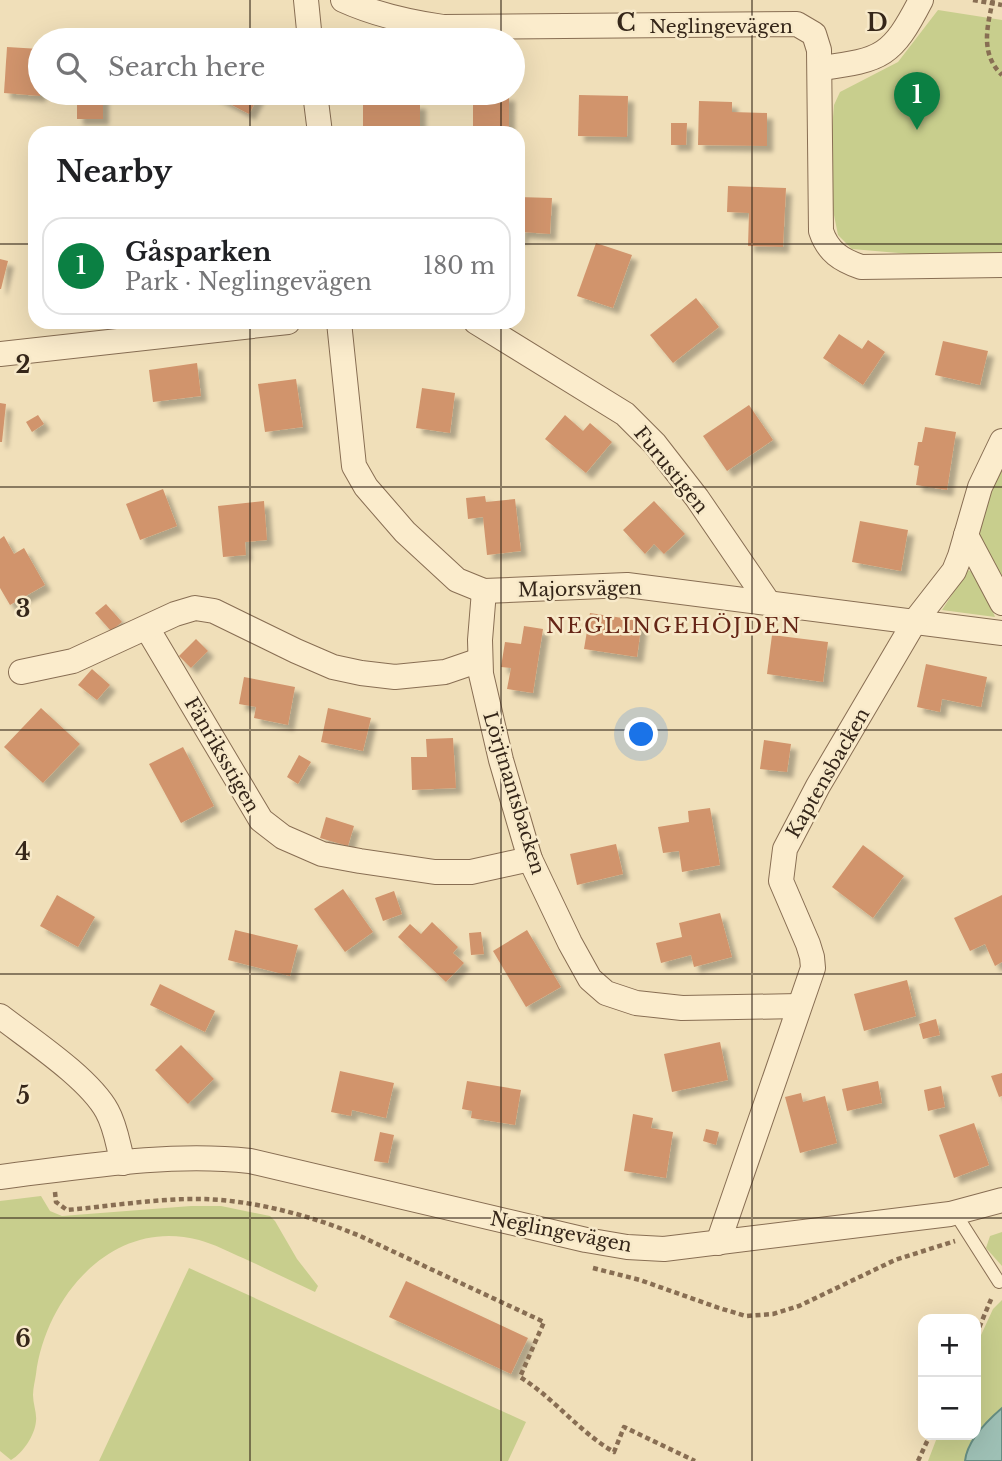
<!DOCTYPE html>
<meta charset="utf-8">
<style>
:root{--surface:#fff;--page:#f6f6f6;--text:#202124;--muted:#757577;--line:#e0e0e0;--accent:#0b8043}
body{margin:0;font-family:"Libre Baskerville",serif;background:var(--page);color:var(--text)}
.controls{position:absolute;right:21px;bottom:21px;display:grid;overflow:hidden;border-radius:14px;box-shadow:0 7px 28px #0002}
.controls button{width:63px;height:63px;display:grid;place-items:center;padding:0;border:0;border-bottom:2px solid var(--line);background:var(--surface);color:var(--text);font:35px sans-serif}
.you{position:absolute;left:642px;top:735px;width:24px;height:24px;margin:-18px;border:5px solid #fff;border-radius:50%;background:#1a73e8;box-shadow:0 0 0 10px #1a73e833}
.badge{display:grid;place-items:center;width:46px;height:46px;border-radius:50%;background:var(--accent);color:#fff;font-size:23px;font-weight:700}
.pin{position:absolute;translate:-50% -58px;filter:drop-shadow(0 2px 4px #0008)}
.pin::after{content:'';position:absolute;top:37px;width:24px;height:21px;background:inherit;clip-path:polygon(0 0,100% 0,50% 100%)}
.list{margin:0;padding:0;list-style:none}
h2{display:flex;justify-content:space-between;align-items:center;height:91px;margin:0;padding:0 28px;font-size:30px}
h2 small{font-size:23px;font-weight:400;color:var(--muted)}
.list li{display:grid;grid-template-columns:46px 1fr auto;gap:21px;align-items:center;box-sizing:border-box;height:98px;margin:0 14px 14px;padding:0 14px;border:2px solid var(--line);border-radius:21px}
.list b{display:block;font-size:26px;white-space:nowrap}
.list p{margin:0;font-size:23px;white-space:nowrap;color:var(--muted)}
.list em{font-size:23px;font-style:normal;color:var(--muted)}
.icon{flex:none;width:38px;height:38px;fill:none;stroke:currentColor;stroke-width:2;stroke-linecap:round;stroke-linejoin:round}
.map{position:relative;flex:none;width:1002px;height:1461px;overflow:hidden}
.search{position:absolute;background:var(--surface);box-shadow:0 7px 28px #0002;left:28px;top:28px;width:497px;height:77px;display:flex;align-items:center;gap:18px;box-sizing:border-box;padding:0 24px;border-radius:38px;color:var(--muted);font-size:26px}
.panel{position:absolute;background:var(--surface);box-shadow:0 7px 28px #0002;left:28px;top:126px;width:497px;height:203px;border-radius:21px}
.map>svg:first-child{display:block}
.green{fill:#c8ce8d}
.water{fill:#9ec0b5;stroke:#668e83;stroke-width:2}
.building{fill:#d1946c;filter:url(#shadow)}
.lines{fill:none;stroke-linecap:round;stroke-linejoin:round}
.service-casing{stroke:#886e53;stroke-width:14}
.minor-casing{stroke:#886e53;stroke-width:26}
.path{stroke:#886e53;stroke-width:4.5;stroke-dasharray:5 3.5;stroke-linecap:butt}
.service{stroke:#fbeccc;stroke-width:12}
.minor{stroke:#fbeccc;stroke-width:24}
.grid{fill:none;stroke:#352619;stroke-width:2;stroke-opacity:0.55}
.labels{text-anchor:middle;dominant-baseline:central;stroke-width:5;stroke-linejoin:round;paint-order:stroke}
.street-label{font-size:19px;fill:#352619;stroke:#f7e9c9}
.neighbourhood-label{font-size:21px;letter-spacing:2px;fill:#652516;stroke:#f7e9c9}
.grid-label{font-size:23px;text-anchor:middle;font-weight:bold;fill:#352619;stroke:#f7e9c9;stroke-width:5;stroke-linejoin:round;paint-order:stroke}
</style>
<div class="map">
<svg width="1002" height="1461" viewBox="0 0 1002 1461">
<defs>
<filter id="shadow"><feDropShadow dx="6" dy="6" stdDeviation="2" flood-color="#0004"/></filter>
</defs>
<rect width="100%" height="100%" fill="#f0dfb9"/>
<g class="green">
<path d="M938,10L1002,20V255L910,254L852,249L838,235L833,210L830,155L834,105L840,92L898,62Z"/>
<path d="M1002,463V584L975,539L976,523Z"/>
<path d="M968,570L978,575L995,617L942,610Z"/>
<path d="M41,1196L50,1211L62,1216L191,1206H221L270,1216L275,1221L297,1259L318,1286L315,1292C291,1281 267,1269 243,1258C229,1252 214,1244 199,1240C113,1217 46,1296 36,1374C35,1381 33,1388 33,1395C33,1404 37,1413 36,1421C35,1435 23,1453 11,1460L0,1451V1201Z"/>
<path d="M1002,1232V1266L986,1248L990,1236Z"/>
<path d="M189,1268L526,1422L508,1461H99Z"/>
<path d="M1002,1300V1408C988,1420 967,1441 965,1461H928L938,1435H976V1346L993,1309Z"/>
</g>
<path class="water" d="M1002,1408V1461H965C967,1441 988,1420 1002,1408Z"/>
<g class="building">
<path d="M7,47L40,49V96L4,93Z"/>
<path d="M209,93H260L249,114Z"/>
<rect x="77" y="94" width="26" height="25"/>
<rect x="473" y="95" width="36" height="38"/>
<path d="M579,95L628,96L627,137L578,136Z"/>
<path d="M699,101L732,102V112L767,113V146L698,145Z"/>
<rect x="363" y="103" width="57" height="30"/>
<path d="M671,123H687L686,145H671Z"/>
<path d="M728,186L786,188L783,247L748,246L749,213L727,212Z"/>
<path d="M518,197L552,198L550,234L522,232V239L518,238Z"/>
<path d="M596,243L632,255L613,308L577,296Z"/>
<path d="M0,259L8,261L1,289H0Z"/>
<path d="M696,298L719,327L673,363L650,335Z"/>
<path d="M839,334L862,349L868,340L885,352L863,385L823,358Z"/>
<path d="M943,341L988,351L980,385L935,375Z"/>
<path d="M197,363L201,396L153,402L149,370Z"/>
<path d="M296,379L303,427L265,432L258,384Z"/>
<path d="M422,388L455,393L450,433L416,428Z"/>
<path d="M0,403L6,404L2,442H0Z"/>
<path d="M749,405L773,440L727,471L703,436Z"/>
<path d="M38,415L44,424L32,432L26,422Z"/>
<path d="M565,415L583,431L590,423L612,442L586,473L545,439Z"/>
<path d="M925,427L956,432L947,490L916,485L919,466L914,465L918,442H922Z"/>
<path d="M163,489L177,526L140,540L126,504Z"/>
<path d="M485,496L486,502L515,499L521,551L487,555L483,517L468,519L466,498Z"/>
<path d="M264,501L267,540L245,542L246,555L223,557L218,506Z"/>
<path d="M654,501L685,534L664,554L654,544L645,554L623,530Z"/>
<path d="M860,521L908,530L901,571L852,562Z"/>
<path d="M4,536L14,554L24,548L45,585L10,605L0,588V539Z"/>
<path d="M106,604L122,622L111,631L95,613Z"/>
<path d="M590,613L642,621L637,657L584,649Z"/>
<path d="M524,626L543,629L533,693L507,689L511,668L501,667L505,642L521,644Z"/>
<path d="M772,635L828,642L823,682L767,674Z"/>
<path d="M196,639L208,651L191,668L179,656Z"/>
<path d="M926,664L987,677L981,707L942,699L940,712L917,707Z"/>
<path d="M92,669L110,685L97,700L78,685Z"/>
<path d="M244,677L295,687L288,725L254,718L256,707L239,704Z"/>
<path d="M41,708L80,744L43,783L4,747Z"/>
<path d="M328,708L371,718L363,751L321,742Z"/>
<path d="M453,738L456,788L412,790L411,757H427L426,739Z"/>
<path d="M764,740L791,744L787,772L760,769Z"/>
<path d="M183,747L214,806L181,823L149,764Z"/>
<path d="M299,755L311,762L298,784L287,777Z"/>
<path d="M710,808L720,865L682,872L679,851L663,853L658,827L689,822L688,811Z"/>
<path d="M326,817L354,826L348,846L320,838Z"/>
<path d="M616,844L623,874L577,885L570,854Z"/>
<path d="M863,845L904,876L873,918L832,887Z"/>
<path d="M343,889L373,932L345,952L314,909Z"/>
<path d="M394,891L402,914L383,921L375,898Z"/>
<path d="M57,895L95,917L78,947L40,926Z"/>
<path d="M1002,895V962L995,966L985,944L970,951L954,918Z"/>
<path d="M720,913L732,957L694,967L691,955L661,963L656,943L682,937L679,923Z"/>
<path d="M432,922L458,947L453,953L464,963L446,982L398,937L410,924L421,934Z"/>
<path d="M235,930L298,945L290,976L228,960Z"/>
<path d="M527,930L561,987L526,1007L493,951Z"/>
<path d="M481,932L484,954L471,955L469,933Z"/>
<path d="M907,980L916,1016L864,1031L854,994Z"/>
<path d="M160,984L215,1011L205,1032L150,1005Z"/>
<path d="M936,1019L940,1035L923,1039L919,1024Z"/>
<path d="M720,1042L728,1080L672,1092L664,1054Z"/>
<path d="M181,1045L214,1079L188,1104L155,1070Z"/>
<path d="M340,1071L394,1083L386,1118L352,1110L351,1116L331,1112Z"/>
<path d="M1002,1073V1096L999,1097L991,1076Z"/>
<path d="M467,1081L521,1090L515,1125L471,1118L472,1111L462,1109Z"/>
<path d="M878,1081L882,1103L847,1111L842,1089Z"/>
<path d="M941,1086L945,1107L928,1111L924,1090Z"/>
<path d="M801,1093L803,1102L825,1096L837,1143L800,1153L785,1097Z"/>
<path d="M633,1114L653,1118L651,1128L673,1132L666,1178L624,1171Z"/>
<path d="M974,1123L989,1165L954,1178L939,1135Z"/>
<path d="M706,1129L719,1132L716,1145L703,1141Z"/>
<path d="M380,1132L394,1135L388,1163L374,1161Z"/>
<path d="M406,1281L528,1338L511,1374L389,1317Z"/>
</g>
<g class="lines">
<defs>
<path id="service" d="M955,1213L999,1282"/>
<g id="minor">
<path d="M306,0L310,40"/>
<path d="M343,0C376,15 408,22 443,27L797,24L814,34L819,50L821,231C828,252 841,260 861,267L1002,265"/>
<path d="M821,68C883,60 892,56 921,0"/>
<path d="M315,93L320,133"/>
<path d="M339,322L354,466L366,487L405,532L457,580L484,591L627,585L1002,633"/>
<path d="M476,322L625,414L655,444L697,498L768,602"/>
<path d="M0,354L288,322"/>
<path d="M966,535L1002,603"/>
<path d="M484,591L480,640L481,674L501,760L530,859L570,943L590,979L606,993L636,1003L682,1008L799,1006"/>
<path d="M147,628L261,820L283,837L322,854L360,861L435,872H471L530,859"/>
<path d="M21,672L73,661L175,614L195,608L214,611L296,651L333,667L361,673L395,677L445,672L480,660"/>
<path d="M0,1016C31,1040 89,1078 107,1111C116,1127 118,1146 123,1163"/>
<path d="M0,1177C82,1167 168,1152 250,1161L586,1240L627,1247L664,1249L950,1214L1002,1200"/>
<path d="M718,1243L813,968L812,957L808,944L781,881L785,849L818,786L915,621L954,571L960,556L980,487L1002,441"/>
</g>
</defs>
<use href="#service" class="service-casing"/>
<use href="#minor" class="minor-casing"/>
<g class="path">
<path d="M973,0L1002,5"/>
<path d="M993,0C987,27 980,54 1002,75"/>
<path d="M55,1192L56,1202L67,1210C112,1206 159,1198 205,1199C257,1201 312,1216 360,1236L544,1322L520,1377C554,1398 578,1431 614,1452L624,1427L695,1461"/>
<path d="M593,1268L640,1280L719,1308L746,1316L773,1314L799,1306L895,1260L955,1241"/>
<path d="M976,1335L992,1297"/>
<path d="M918,1461L930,1435"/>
</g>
<use href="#service" class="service"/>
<use href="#minor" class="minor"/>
</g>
<path class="grid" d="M250,0V40M501,0V40M752,0V1461M250,93V133M501,93V133M0,244H35M518,244H1002M250,322V1461M501,322V1461M0,487H1002M0,730H1002M0,974H1002M0,1218H1002"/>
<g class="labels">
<g class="street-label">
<text x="721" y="26">Neglingevägen</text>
<text transform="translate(671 470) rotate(51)">Furustigen</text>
<text transform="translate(580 589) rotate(-1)">Majorsvägen</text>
<text transform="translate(222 755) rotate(60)">Fänriksstigen</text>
<text transform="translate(828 773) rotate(-60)">Kaptensbacken</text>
<text transform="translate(514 793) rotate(73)">Lörjtnantsbacken</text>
<text transform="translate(561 1232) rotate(11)">Neglingevägen</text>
</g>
<g class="neighbourhood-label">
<text x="674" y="626">NEGLINGEHÖJDEN</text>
</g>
</g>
<g class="grid-label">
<text x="626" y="31">C</text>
<text x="877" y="31">D</text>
<text x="23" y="373">2</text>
<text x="23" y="617">3</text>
<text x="23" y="860">4</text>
<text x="23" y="1104">5</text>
<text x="23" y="1347">6</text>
</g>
</svg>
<div class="controls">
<button>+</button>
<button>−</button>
</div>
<div class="you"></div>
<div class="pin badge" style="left:917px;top:130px">1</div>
<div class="search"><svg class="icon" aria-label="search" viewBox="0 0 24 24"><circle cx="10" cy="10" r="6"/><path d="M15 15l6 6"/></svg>Search here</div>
<section class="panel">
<h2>Nearby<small></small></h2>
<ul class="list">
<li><span class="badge">1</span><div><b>Gåsparken</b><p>Park · Neglingevägen</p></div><em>180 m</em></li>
</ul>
</section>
</div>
